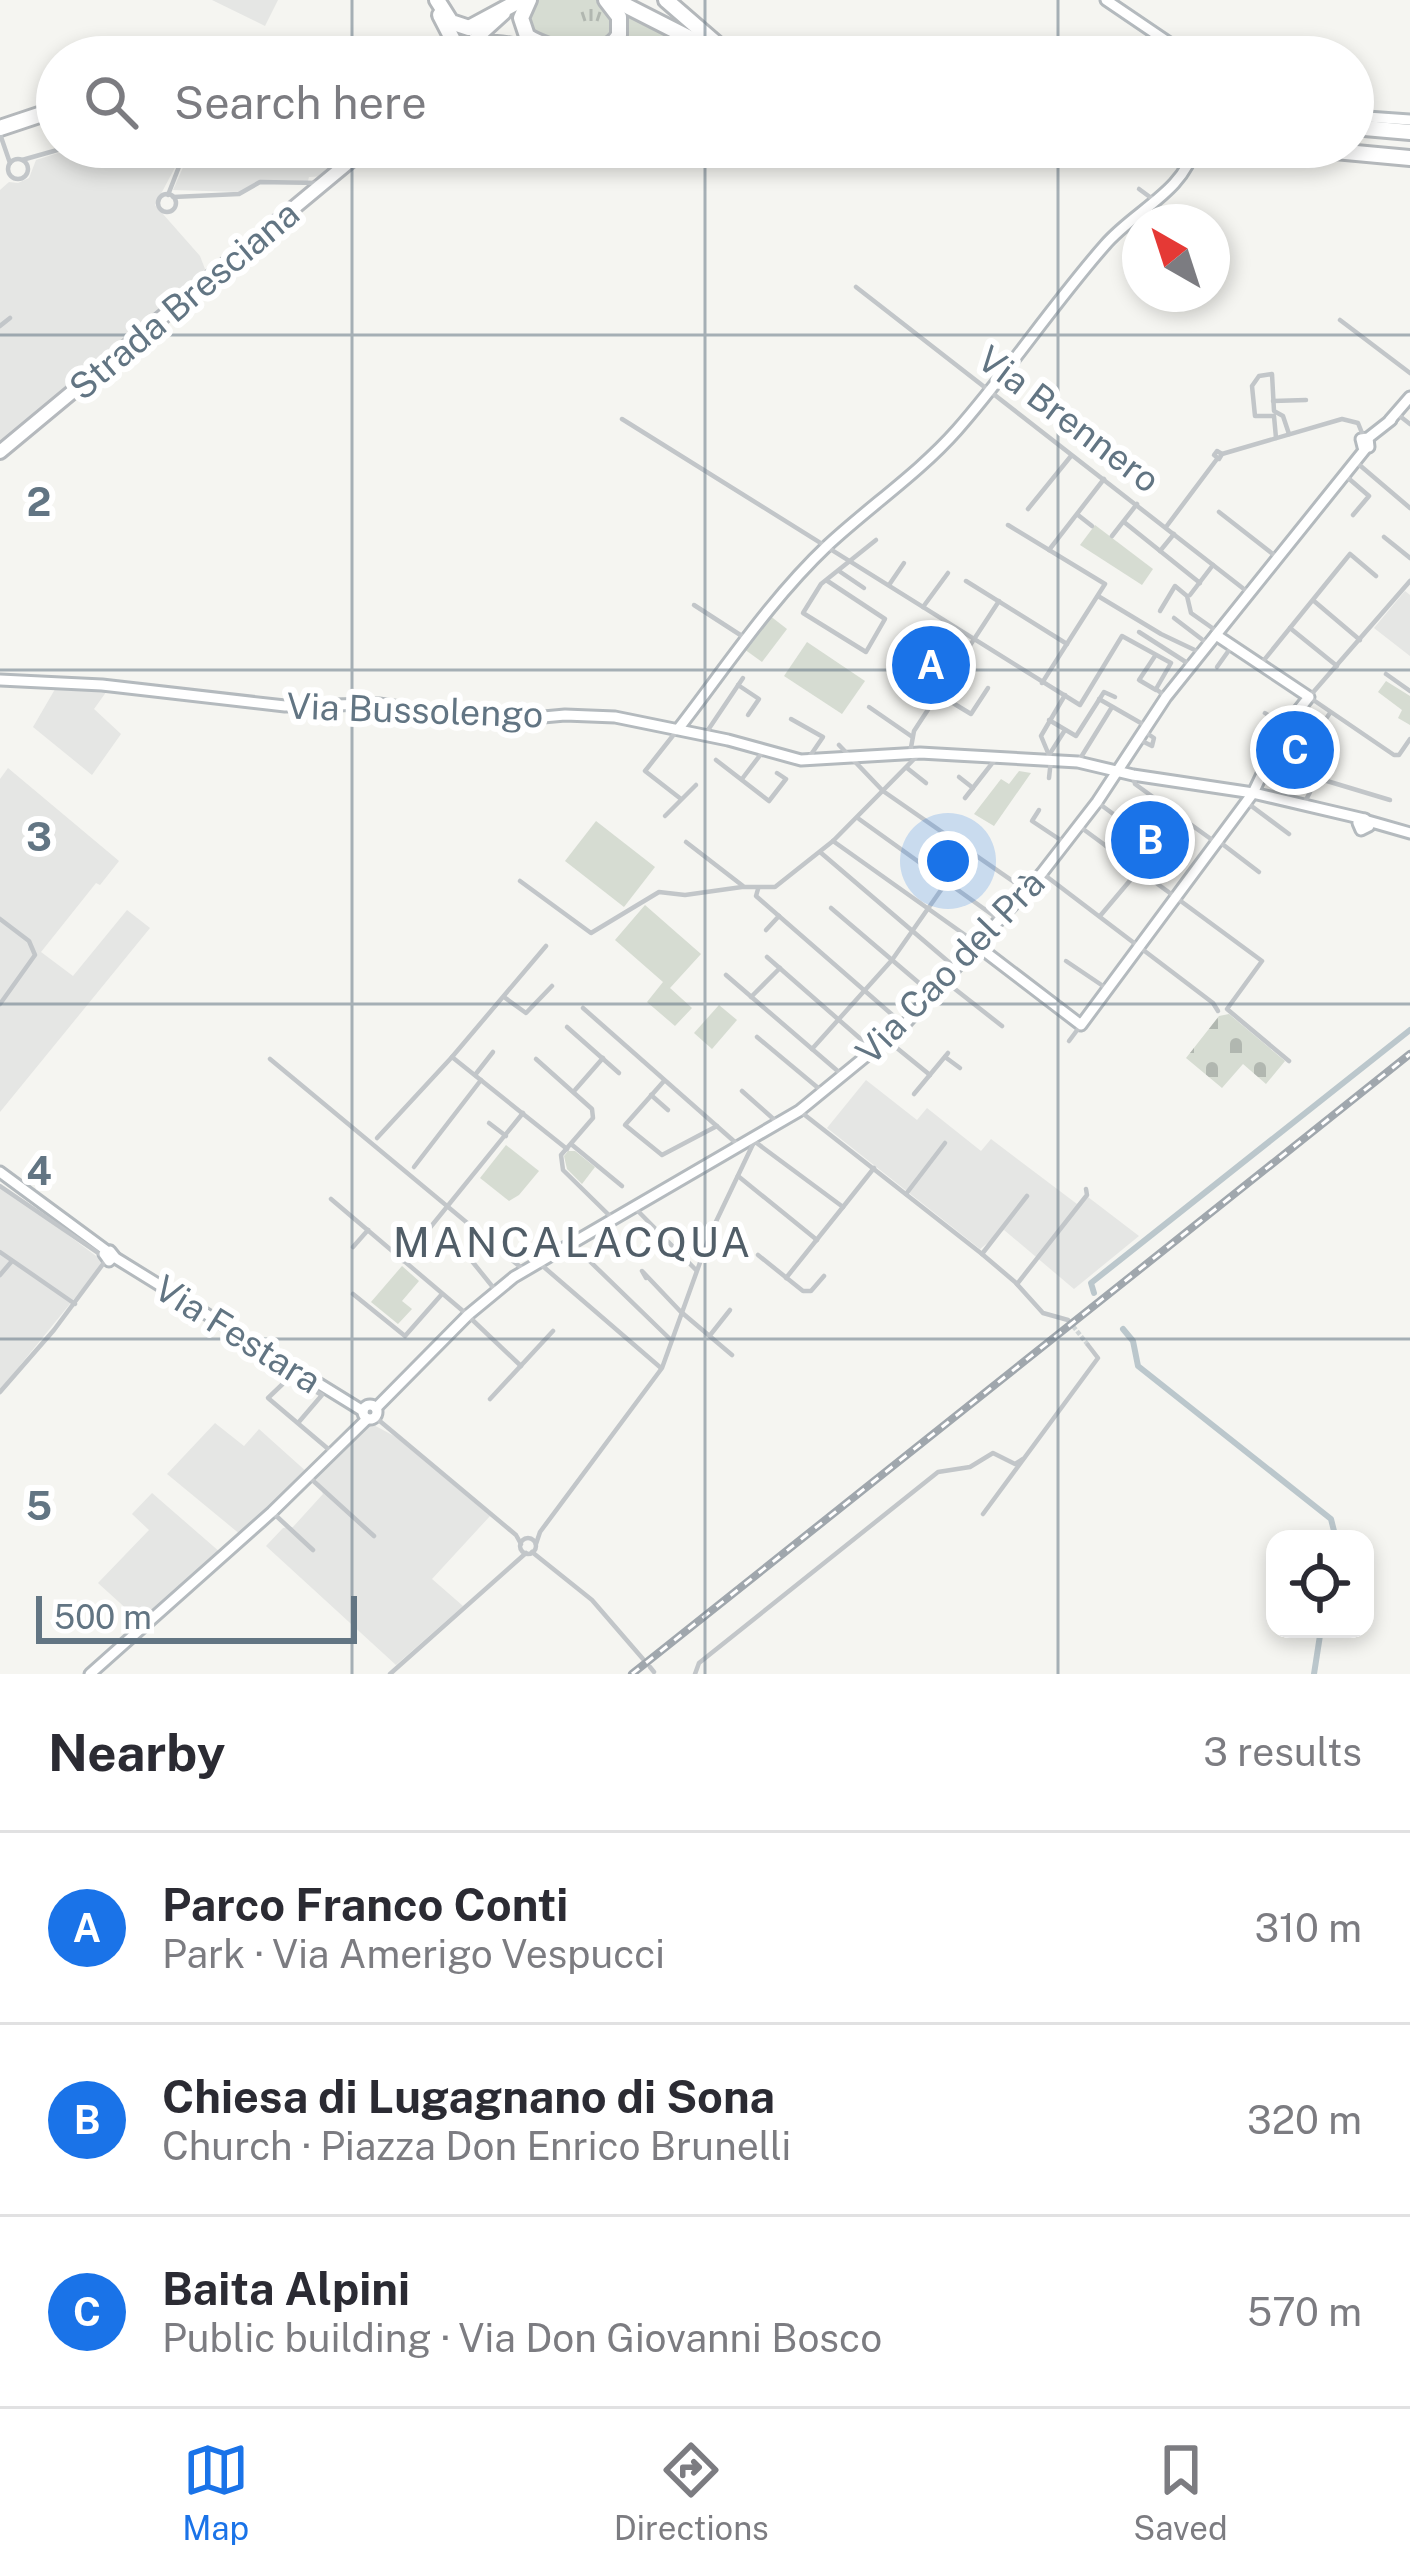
<!DOCTYPE html>
<meta charset="utf-8">
<style>
:root{--surface:#fff;--page:#f7f7f7;--text:#2b2b33;--muted:#7c7c81;--line:#e1e1e2;--accent:#1a73e8}
body{margin:0;font-family:"Public Sans",sans-serif;background:var(--page);color:var(--text)}
.controls{position:absolute;right:36px;bottom:36px;display:grid;overflow:hidden;border-radius:24px;box-shadow:0 6px 18px #0003}
.controls button{width:108px;height:108px;display:grid;place-items:center;padding:0;border:0;border-bottom:3px solid var(--line);background:var(--surface);color:var(--text);font:60px sans-serif}
.compass{position:absolute;left:1122px;top:204px;width:108px;height:108px;border-radius:50%;background:var(--surface);box-shadow:0 6px 18px #0003;rotate:321deg}
.scale{position:absolute;left:36px;bottom:30px;width:321px;box-sizing:border-box;padding-left:12px;border:6px solid #627583;border-top:0;font-size:33px;line-height:42px;white-space:nowrap;color:#627583;-webkit-text-stroke:9px #fff;paint-order:stroke}
.you{position:absolute;left:948px;top:861px;width:42px;height:42px;margin:-30px;border:9px solid #fff;border-radius:50%;background:#1a73e8;box-shadow:0 0 0 18px #1a73e833}
.badge{display:grid;place-items:center;width:78px;height:78px;border-radius:50%;background:var(--accent);color:#fff;font-size:39px;font-weight:700}
.pin{position:absolute;translate:-50% -50%;border:6px solid #fff;box-shadow:0 3px 12px #0006}
.list{margin:0;padding:0;list-style:none}
h2{display:flex;justify-content:space-between;align-items:center;height:156px;margin:0;padding:0 48px;font-size:51px}
h2 small{font-size:39px;font-weight:400;color:var(--muted)}
.list li{display:grid;grid-template-columns:78px 1fr auto;gap:36px;align-items:center;box-sizing:border-box;height:192px;padding:0 48px;border-top:3px solid var(--line)}
.list b{display:block;font-size:45px;white-space:nowrap}
.list p{margin:0;font-size:39px;white-space:nowrap;color:var(--muted)}
.list em{font-size:39px;font-style:normal;color:var(--muted)}
.icon{flex:none;width:66px;height:66px;fill:none;stroke:currentColor;stroke-width:2;stroke-linecap:round;stroke-linejoin:round}
.map{position:relative;flex:none;width:1410px;height:1674px;overflow:hidden}
.search{position:absolute;background:var(--surface);box-shadow:0 6px 18px #0003;left:36px;right:36px;top:36px;height:132px;display:flex;align-items:center;gap:30px;box-sizing:border-box;padding:0 42px;border-radius:66px;color:var(--muted);font-size:45px}
.sheet{height:732px;background:var(--surface)}
nav{display:flex;justify-content:space-around;align-items:center;box-sizing:border-box;height:168px;border-top:3px solid var(--line);background:var(--surface);font-size:33px;color:var(--muted)}
nav a{display:grid;justify-items:center;gap:6px}
nav .on{color:var(--accent)}
.map>svg:first-child{display:block}
.built{fill:#e5e6e4}
.grass{fill:url(#grass-tufts)}
.cemetery{fill:url(#cemetery-stones)}
.park{fill:#d6dcd2}
.lines{fill:none;stroke-linecap:round;stroke-linejoin:round}
.canal{stroke:#bbc7cc;stroke-width:6}
.street-tunnel{stroke:#d0d5d6;stroke-width:4.5;stroke-dasharray:4.5 2;stroke-linecap:butt}
.secondary-casing{stroke:#b4babe;stroke-width:15}
.primary-casing{stroke:#b5b9bd;stroke-width:18}
.highway-casing{stroke:#b4b8bb;stroke-width:20}
.street{stroke:#c2c6c9;stroke-width:4.5}
.secondary{stroke:#fff;stroke-width:9}
.primary{stroke:#fff;stroke-width:12}
.highway{stroke:#fff;stroke-width:14}
.rail-casing{stroke:#a0a7ad;stroke-width:8}
.rail{stroke:#fff;stroke-width:3;stroke-dasharray:9;stroke-linecap:butt}
.grid{fill:none;stroke:#627583;stroke-width:3;stroke-opacity:0.55}
.labels{text-anchor:middle;dominant-baseline:central;stroke-width:12;stroke-linejoin:round;paint-order:stroke}
.street-label{font-size:36px;fill:#627583;stroke:#fff}
.quarter-label{font-size:42px;letter-spacing:3px;fill:#515e68;stroke:#fff}
.grid-label{font-size:39px;text-anchor:middle;font-weight:bold;fill:#627583;stroke:#fff;stroke-width:12;stroke-linejoin:round;paint-order:stroke}
</style>
<div class="map">
<svg width="1410" height="1674" viewBox="0 0 1410 1674">
<defs>
<pattern id="grass-tufts" width="24" height="20" patternUnits="userSpaceOnUse" patternTransform="scale(3)"><rect width="24" height="20" fill="#d6dcd2"/><path d="M3 7l-1-3M5 7V3M7 7l1-3M15 17l-1-3M17 17v-4M19 17l1-3" fill="none" stroke="#b1b7b0"/></pattern>
<pattern id="cemetery-stones" width="16" height="16" patternUnits="userSpaceOnUse" patternTransform="scale(3)"><rect width="16" height="16" fill="#d6dcd2"/><path d="M2 7V4a2 2 0 0 1 4 0v3zM10 15v-3a2 2 0 0 1 4 0v3z" fill="#b1b7b0"/></pattern>
</defs>
<rect width="100%" height="100%" fill="#f5f5f1"/>
<g class="built">
<path d="M212,0H278L265,26Z"/>
<path d="M77,147H176L179,160L155,205L200,256L205,269L203,276L0,449V190L9,182L18,183L29,178L36,160Z"/>
<path d="M192,147H358L324,176L309,177L308,181H260L239,192L173,190Z"/>
<path d="M1405,591L1410,595V656L1374,628Z"/>
<path d="M58,684L109,688L94,709L121,734L92,775L33,727Z"/>
<path d="M8,768L119,861L100,885L96,883L41,952L73,976L127,910L150,928L0,1112V779Z"/>
<path d="M866,1080L917,1120L927,1108L981,1151L991,1139L1077,1204L1088,1197L1139,1236L1074,1289L1004,1230L980,1249L827,1128Z"/>
<path d="M0,1184L104,1262L0,1390Z"/>
<path d="M215,1423L244,1446L259,1429L308,1473L241,1535L167,1474Z"/>
<path d="M370,1423L396,1437L490,1516L432,1579L463,1606L396,1665L266,1546L283,1528L293,1527L323,1494L314,1476Z"/>
<path d="M152,1493L221,1553L141,1622L98,1583L149,1530L132,1514Z"/>
</g>
<g class="grass">
<path d="M531,0H601L611,10L616,34L593,50L532,38L523,14Z"/>
<path d="M624,7L720,57H622L616,46L622,36Z"/>
</g>
<path class="cemetery" d="M1229,1014L1285,1061L1266,1084L1243,1064L1222,1088L1186,1058L1219,1016Z"/>
<g class="park">
<path d="M1095,525L1153,569L1142,585L1080,545Z"/>
<path d="M769,615L787,629L762,662L744,649Z"/>
<path d="M807,642L865,681L842,714L784,676Z"/>
<path d="M943,651L954,657L936,688L909,672L922,652L936,659Z"/>
<path d="M1386,681L1410,696V725L1398,718L1402,710L1378,692Z"/>
<path d="M1019,771L1031,773L994,826L974,814L1001,779L1009,784Z"/>
<path d="M596,821L655,867L624,907L565,861Z"/>
<path d="M645,905L701,954L670,988L692,1008L675,1026L647,1002L663,982L615,940Z"/>
<path d="M719,1005L737,1020L712,1049L694,1033Z"/>
<path d="M506,1145L539,1171L519,1195L509,1201L480,1178Z"/>
<path d="M568,1151H575L595,1167L582,1184L567,1169L564,1156Z"/>
<path d="M402,1266L419,1281L402,1301L412,1309L398,1324L371,1302Z"/>
</g>
<g class="lines">
<g class="canal">
<path d="M1094,1293L1091,1283L1410,1030"/>
<path d="M1123,1329L1133,1341L1138,1366L1331,1519L1336,1539"/>
<path d="M1314,1674L1321,1629"/>
</g>
<path class="street-tunnel" d="M1069,1321L1088,1345"/>
<defs>
<g id="secondary">
<path d="M1106,0L1190,57"/>
<path d="M1353,116L1410,120"/>
<path d="M1390,420L1410,397"/>
<path d="M1368,438L1361,439L1363,447H1369L1368,438L1391,420"/>
<path d="M0,680L102,685L285,706L379,704L500,721L565,715L615,717L728,740L801,760L920,753L1078,762L1133,775L1253,793L1364,819"/>
<path d="M679,728C727,666 770,600 828,545C870,506 919,473 957,430C1009,371 1053,304 1105,245C1134,211 1185,191 1194,147"/>
<path d="M1365,819L1369,826L1361,830L1358,823Z"/>
<path d="M1368,821L1410,833"/>
<path d="M979,947L1081,1025L1253,793L1284,728L1309,697L1216,635"/>
<path d="M0,1172L107,1251"/>
<path d="M110,1251L114,1256L109,1261L104,1254Z"/>
<path d="M114,1257L363,1411"/>
<circle cx="370" cy="1412" r="7"/>
<path d="M376,1408L468,1315L514,1277L799,1111L904,1025L1042,873L1097,802L1166,697L1366,448"/>
<path d="M90,1674L272,1512L367,1419"/>
</g>
<g id="primary">
<path d="M461,52L504,13"/>
<path d="M0,452L367,147"/>
</g>
<g id="highway">
<path d="M437,0L451,22L469,28L519,1"/>
<path d="M529,0L521,18L527,36C550,51 603,62 619,35V17L606,0"/>
<path d="M615,0L727,57"/>
<path d="M666,0L718,45"/>
<path d="M440,15L456,46L452,57"/>
<path d="M461,57C488,32 521,49 553,57"/>
<path d="M1353,127L1410,132"/>
<path d="M0,128L57,109"/>
<path d="M1292,147L1410,158"/>
</g>
</defs>
<use href="#secondary" class="secondary-casing"/>
<use href="#primary" class="primary-casing"/>
<use href="#highway" class="highway-casing"/>
<g class="street">
<path d="M0,134L10,163"/>
<circle cx="18" cy="169" r="10"/>
<path d="M22,160L68,147"/>
<path d="M1139,189L1154,200"/>
<circle cx="167" cy="203" r="9"/>
<path d="M168,195L180,164L178,147"/>
<path d="M173,197L239,194L260,182L319,183"/>
<path d="M856,287L1249,593"/>
<path d="M1340,320L1410,373"/>
<path d="M0,326L10,318"/>
<path d="M1273,401L1306,400"/>
<path d="M1396,413L1410,424"/>
<path d="M622,419L1080,705L1122,636L1171,663L1156,689L1165,696"/>
<path d="M1276,438L1274,416H1255L1252,386L1259,376L1272,374L1274,411L1283,416L1289,434"/>
<path d="M1217,451L1222,454L1219,459L1214,455Z"/>
<path d="M1222,454L1342,419L1358,423L1364,438"/>
<path d="M1356,462L1410,508"/>
<path d="M1347,477L1369,496L1353,515"/>
<path d="M1028,509L1071,456"/>
<path d="M1219,512L1278,558"/>
<path d="M1078,515L1092,526"/>
<path d="M1124,522L1200,583"/>
<path d="M1008,525L1105,584L1042,683"/>
<path d="M1166,527L1217,459"/>
<path d="M1112,536L1137,504"/>
<path d="M1384,537L1410,558"/>
<path d="M1049,550L1104,479"/>
<path d="M1160,551L1174,534"/>
<path d="M839,571L864,588"/>
<path d="M826,580L885,619L866,652L803,613L821,584L876,540"/>
<path d="M966,581L1067,644"/>
<path d="M1410,581L1309,697L1394,755H1399L1410,739"/>
<path d="M889,585L904,563"/>
<path d="M1190,595L1213,565"/>
<path d="M1098,596L1161,634L1201,653"/>
<path d="M1314,601L1360,640"/>
<path d="M694,605L745,638"/>
<path d="M923,607L948,573"/>
<path d="M1160,611L1175,586L1187,596L1191,613L1218,632"/>
<path d="M1174,618L1208,644"/>
<path d="M1290,628L1337,666"/>
<path d="M1139,632L1192,666"/>
<path d="M1155,656L1139,680L1156,690"/>
<path d="M1260,665L1350,554L1376,576"/>
<path d="M1217,667L1232,646"/>
<path d="M897,669L971,714L988,688"/>
<path d="M904,673L916,655"/>
<path d="M1386,674L1410,691"/>
<path d="M738,685L759,699L748,715"/>
<path d="M1099,699L1146,726"/>
<path d="M869,707L911,736"/>
<path d="M1265,713L1286,727"/>
<path d="M791,719L823,737L810,756"/>
<path d="M1049,720L1076,736L1104,692L1115,697"/>
<path d="M675,733L645,771L681,799"/>
<path d="M706,733L743,678"/>
<path d="M1142,741L1152,746L1154,738L1145,732"/>
<path d="M1309,743L1330,713"/>
<path d="M839,745L883,791L1027,891"/>
<path d="M910,753L914,731L999,601"/>
<path d="M1049,755L1065,730"/>
<path d="M716,760L769,801L786,779L777,773"/>
<path d="M1078,762L1112,707"/>
<path d="M907,768L926,783"/>
<path d="M1133,775L1135,784L1215,842"/>
<path d="M959,777L973,788"/>
<path d="M1049,778L1051,760L1041,736L1065,695"/>
<path d="M742,779L764,750"/>
<path d="M965,798L997,757"/>
<path d="M1097,802L1120,819L1117,831L1106,846"/>
<path d="M1246,802L1289,834"/>
<path d="M1304,804L1317,778L1390,800"/>
<path d="M1039,810L1032,821L1065,843"/>
<path d="M665,816L696,785"/>
<path d="M859,819L1001,921"/>
<path d="M1120,819L1133,815L1149,826"/>
<path d="M1079,826L1262,961L1227,1009L1289,1061"/>
<path d="M833,841L975,942"/>
<path d="M686,842L743,886"/>
<path d="M1221,843L1259,872"/>
<path d="M820,852L957,969"/>
<path d="M1042,873L1213,1003L1218,1011"/>
<path d="M520,881L591,933L659,892L685,895L742,887H775L833,841L918,755"/>
<path d="M758,889L756,896L904,1025"/>
<path d="M831,908L932,994"/>
<path d="M1100,916L1138,871"/>
<path d="M0,919L29,941L35,955L0,1004"/>
<path d="M766,930L779,916"/>
<path d="M546,946L452,1057L567,1149"/>
<path d="M767,957L871,1048"/>
<path d="M1066,961L1106,988"/>
<path d="M726,975L840,1073"/>
<path d="M946,982L1002,1026"/>
<path d="M504,997L526,1013L552,986"/>
<path d="M751,997L780,968"/>
<path d="M583,1008L736,1143"/>
<path d="M567,1027L619,1073"/>
<path d="M757,1037L823,1092"/>
<path d="M887,1040L930,1075"/>
<path d="M1069,1041L1081,1025"/>
<path d="M812,1049L892,960L969,850"/>
<path d="M945,1057L960,1068"/>
<path d="M270,1059L524,1270"/>
<path d="M536,1059L592,1109L593,1118L561,1155L563,1170L613,1219"/>
<path d="M475,1075L493,1052"/>
<path d="M664,1081L625,1125L662,1155L717,1126"/>
<path d="M575,1090L603,1058"/>
<path d="M742,1091L778,1123"/>
<path d="M914,1094L948,1053"/>
<path d="M651,1095L668,1110"/>
<path d="M801,1112L982,1254L1015,1282L1043,1313L1068,1320"/>
<path d="M489,1123L506,1136"/>
<path d="M377,1138L452,1057"/>
<path d="M754,1141L843,1207L874,1168"/>
<path d="M571,1144L622,1186"/>
<path d="M414,1167L481,1080"/>
<path d="M738,1176L817,1240"/>
<path d="M0,1186L104,1257"/>
<path d="M906,1194L945,1143"/>
<path d="M331,1199L463,1311L521,1366"/>
<path d="M634,1207L696,1270"/>
<path d="M572,1244L670,1339"/>
<path d="M353,1247L368,1230"/>
<path d="M0,1252L75,1304"/>
<path d="M982,1254L1027,1196"/>
<path d="M467,1255L496,1291"/>
<path d="M758,1255L803,1291H811L824,1276"/>
<path d="M403,1261L523,1113"/>
<path d="M538,1262L661,1368"/>
<path d="M0,1275L12,1261"/>
<path d="M646,1278L642,1271L680,1311L732,1355"/>
<path d="M786,1278L843,1207"/>
<path d="M1017,1284L1087,1195L1086,1189"/>
<path d="M353,1294L405,1336L442,1294"/>
<path d="M711,1334L730,1310"/>
<path d="M0,1392L54,1330L106,1260"/>
<path d="M490,1399L553,1331"/>
<path d="M375,1417L516,1535L521,1544"/>
<path d="M298,1423L322,1395L290,1377L268,1398L333,1453"/>
<path d="M309,1477L374,1536"/>
<path d="M272,1512L313,1550"/>
<path d="M983,1514L1098,1358L1088,1345"/>
<circle cx="528" cy="1546" r="8"/>
<path d="M536,1544L540,1532L662,1368L711,1232L754,1142"/>
<path d="M532,1552L592,1600L643,1659"/>
<path d="M650,1667L654,1672"/>
<path d="M390,1674L526,1553"/>
<path d="M695,1674L699,1663L938,1472L970,1467L993,1453L1015,1464L1023,1459"/>
</g>
<use href="#secondary" class="secondary"/>
<use href="#primary" class="primary"/>
<use href="#highway" class="highway"/>
<defs>
<path id="rail" d="M632,1674L1410,1054"/>
</defs>
<use href="#rail" class="rail-casing"/>
<use href="#rail" class="rail"/>
</g>
<path class="grid" d="M352,0V57M705,0V57M1058,0V57M352,147V1674M705,147V1674M1058,147V1674M0,335H1410M0,670H1410M0,1004H1410M0,1339H1410"/>
<g class="labels">
<g class="street-label">
<text transform="translate(184 300) rotate(-40)">Strada Bresciana</text>
<text transform="translate(1069 419) rotate(37)">Via Brennero</text>
<text transform="translate(415 710) rotate(2)">Via Bussolengo</text>
<text transform="translate(950 967) rotate(-46)">Via Cao del Prà</text>
<text transform="translate(238 1334) rotate(32)">Via Festara</text>
</g>
<g class="quarter-label">
<text x="573" y="1241">MANCALACQUA</text>
</g>
</g>
<g class="grid-label">
<text x="39" y="516">2</text>
<text x="39" y="851">3</text>
<text x="39" y="1185">4</text>
<text x="39" y="1520">5</text>
</g>
</svg>
<div class="controls">
<button><svg class="icon" aria-label="locate" viewBox="0 0 24 24"><circle cx="12" cy="12" r="6"/><path d="M12 2v4M12 18v4M2 12h4M18 12h4"/></svg></button>
</div>
<svg class="compass" viewBox="-18 -18 36 36"><path d="M0-13l5 13h-10z" fill="#e53935"/><path d="M0 13l5-13h-10z" fill="#7c7c81"/></svg>
<div class="scale">500 m</div>
<div class="you"></div>
<div class="pin badge" style="left:931px;top:665px">A</div>
<div class="pin badge" style="left:1150px;top:840px">B</div>
<div class="pin badge" style="left:1295px;top:750px">C</div>
<div class="search"><svg class="icon" aria-label="search" viewBox="0 0 24 24"><circle cx="10" cy="10" r="6"/><path d="M15 15l6 6"/></svg>Search here</div>
</div>
<section class="sheet">
<h2>Nearby<small>3 results</small></h2>
<ul class="list">
<li><span class="badge">A</span><div><b>Parco Franco Conti</b><p>Park · Via Amerigo Vespucci</p></div><em>310 m</em></li>
<li><span class="badge">B</span><div><b>Chiesa di Lugagnano di Sona</b><p>Church · Piazza Don Enrico Brunelli</p></div><em>320 m</em></li>
<li><span class="badge">C</span><div><b>Baita Alpini</b><p>Public building · Via Don Giovanni Bosco</p></div><em>570 m</em></li>
</ul>
</section>
<nav>
<a class="on"><svg class="icon" aria-label="map" viewBox="0 0 24 24"><path d="M3 6l6-2 6 2 6-2v14l-6 2-6-2-6 2zM9 4v14M15 6v14"/></svg>Map</a>
<a><svg class="icon" aria-label="directions" viewBox="0 0 24 24"><path d="M12 3l9 9-9 9-9-9zM9 14v-3h6M13 9l2 2-2 2"/></svg>Directions</a>
<a><svg class="icon" aria-label="saved" viewBox="0 0 24 24"><path d="M7 4h10v16l-5-4-5 4z"/></svg>Saved</a>
</nav>
